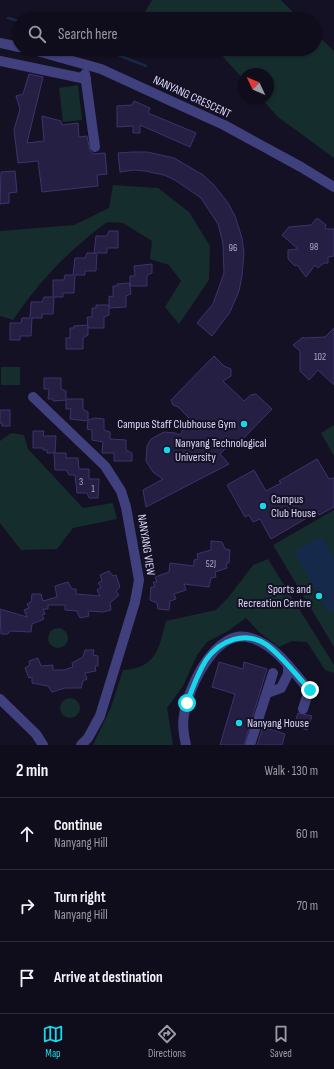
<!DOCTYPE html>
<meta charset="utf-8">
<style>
:root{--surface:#0f0d1b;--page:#181624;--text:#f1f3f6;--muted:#9b9ca3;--line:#2f2d3a;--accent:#16d8e9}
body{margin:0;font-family:"Sofia Sans Condensed",sans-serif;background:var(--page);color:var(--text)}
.compass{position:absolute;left:238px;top:68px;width:36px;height:36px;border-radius:50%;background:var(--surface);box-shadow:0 1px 3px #0004;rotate:314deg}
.stop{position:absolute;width:12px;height:12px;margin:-9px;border:3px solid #16d8e9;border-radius:50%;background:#fff}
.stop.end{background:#16d8e9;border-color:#fff;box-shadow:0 1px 4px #0008}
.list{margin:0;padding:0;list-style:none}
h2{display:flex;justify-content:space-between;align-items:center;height:52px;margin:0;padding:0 16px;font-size:17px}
h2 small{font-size:13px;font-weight:400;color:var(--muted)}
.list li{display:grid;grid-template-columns:26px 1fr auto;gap:12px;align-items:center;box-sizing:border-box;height:72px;padding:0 16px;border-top:1px solid var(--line)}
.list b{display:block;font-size:15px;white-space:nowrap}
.list p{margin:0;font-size:13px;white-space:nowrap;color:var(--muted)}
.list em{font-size:13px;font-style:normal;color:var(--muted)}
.icon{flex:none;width:22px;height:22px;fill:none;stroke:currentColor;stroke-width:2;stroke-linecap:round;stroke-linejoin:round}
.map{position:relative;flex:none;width:334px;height:745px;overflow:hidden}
.search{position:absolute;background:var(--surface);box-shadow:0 1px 3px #0004;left:12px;right:12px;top:12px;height:44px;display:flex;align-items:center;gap:10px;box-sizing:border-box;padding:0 14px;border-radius:22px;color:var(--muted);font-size:15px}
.sheet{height:268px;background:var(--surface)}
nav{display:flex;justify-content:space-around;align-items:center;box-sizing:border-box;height:56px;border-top:1px solid var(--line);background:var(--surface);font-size:11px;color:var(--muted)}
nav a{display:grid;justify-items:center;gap:2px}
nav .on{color:var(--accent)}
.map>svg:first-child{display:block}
.green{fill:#152d2c}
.water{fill:#152a4a}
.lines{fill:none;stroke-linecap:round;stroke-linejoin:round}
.stream{stroke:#152a4a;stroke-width:2.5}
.building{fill:#251f43;stroke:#3d336d}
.minor{stroke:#41407e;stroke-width:10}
.route{stroke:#16d8e9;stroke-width:5}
.poi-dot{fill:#16d8e9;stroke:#141124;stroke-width:1.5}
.labels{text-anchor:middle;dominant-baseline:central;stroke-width:4;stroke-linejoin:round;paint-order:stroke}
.number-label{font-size:10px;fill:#aea9cd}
.street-label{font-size:12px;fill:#dbd7fb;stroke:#141124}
.poi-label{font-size:12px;fill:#dbd7fb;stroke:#141124;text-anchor:start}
</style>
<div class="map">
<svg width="334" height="745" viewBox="0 0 334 745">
<rect width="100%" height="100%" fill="#141124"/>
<g class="green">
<path d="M152,0H281L300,19H141Z"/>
<path d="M315,33L334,51V158L278,117L261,98H268V74H244V80L216,49H315Z"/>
<path d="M78,85L82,120L63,122L59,88Z"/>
<path d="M113,185L158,188L189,212L210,246L209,280L179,324L165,307L181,281L169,265L150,259L152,241L123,223L107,222C67,252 41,279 13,320L0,316V231L74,225L109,208Z"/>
<rect x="1" y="367" width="19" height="18"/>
<path d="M334,425V456L321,433Z"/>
<path d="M11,433L24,435L28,449L83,508L113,503L117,519L73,528L57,549L21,550L0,523V441Z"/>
<path d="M334,510V647L273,545Z"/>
<path d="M268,559L334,665V673L325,670L307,642L292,641L279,647L260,633L246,618L228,631L207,642L197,655L183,686L167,708L173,745H93L111,707L123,670C156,668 159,649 166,621L216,610L228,598L253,565Z"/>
<circle cx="58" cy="638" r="10"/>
<circle cx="70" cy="708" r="10"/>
</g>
<path class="water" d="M321,536L334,558V610L329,613L294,552Z"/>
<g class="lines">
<g class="stream">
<path d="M8,18L19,21"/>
<path d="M103,49L146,66"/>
</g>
</g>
<g class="building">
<path d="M29,74L43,77L27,143L44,141L42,116L61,121L62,125L78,123L79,137L87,136L90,151L94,154L105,153L107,174L97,175L98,186L42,192L38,161L18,163L14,130L20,109L16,96L23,94Z"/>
<path d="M134,101L150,108L148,113L196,133L190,147L140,125V133H133V126L117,127V106L132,105Z"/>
<path d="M132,152H147L174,158L203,175L214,185L228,203L235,216L242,238L244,253L242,276L239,291L230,312L212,336L197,323L213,304L224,273L223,243L218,224L201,198L175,180L164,175L145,171L134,170L120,172L118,153Z"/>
<path d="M15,171L17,192L9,193V203L0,204L1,172Z"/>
<path d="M317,218L326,225L325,229H334V256L328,257V263H324L318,268L315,265L306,277L297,265L295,266L288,259V250L298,249L282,235L289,227L311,225Z"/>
<path d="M109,231H118V248H107V253H97L96,271H85V275H75L74,293H63V297H54L53,314H42V318H32L31,336H20V340H10V323H21L22,318H30L31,302H42L44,297H53V280H64L65,275H73L75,258H85L87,253H96H94L96,236H107Z"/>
<path d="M152,264V273L147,275V286H130L131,294L126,296V307L109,308V315L104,317V328H88V335L83,338V349H66V338H70V328H74V326L88,325V328L87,317H92V308H96V305H109V307V296L113,297V286H117V284L130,283V286V276H135L134,266Z"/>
<path d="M334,328V385L318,370L309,380L300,371V351L293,345L303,337L304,338L325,337Z"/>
<path d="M214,356L224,366L231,369V376L223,381L244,401L251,395L256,394L272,409L236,446L232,442L220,454L229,464L146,507L143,490L163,479L153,472L146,461L147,446L151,439L164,432L175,433L180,435L189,418L178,407L173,405L171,400Z"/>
<path d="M44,378H61V389L66,391V399H83V409L88,412V420L95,418L104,419V430L110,432V439L126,440V450L132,453V461H114V453H102L103,442L92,440V430L87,429L88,421L70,419L71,409H66V400L53,401V399H48L49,389H44Z"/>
<path d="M0,410H10V426H2V423H0Z"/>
<path d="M33,431H44L43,436H56L55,453H66V458H78L79,469H89V479H99L98,498H89L87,493H77L75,475H69L66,470H55L54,453H47V450H43V448H33Z"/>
<path d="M317,459L329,479L334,478V507L319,515L317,512L271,539L260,519L253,522L249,515L245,517L227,485L254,470L266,491L281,483L279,481Z"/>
<path d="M211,541L222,542L225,549L230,550L229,563H226L227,568L215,572L216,577L211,578L209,587L184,584L186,590L174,594L176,599L170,601L169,610L158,609L157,603L150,600L151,587H155L153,582H157L155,577L169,572L170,563L194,566V560L198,559L197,554L211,550Z"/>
<path d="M109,571L113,576L116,575L120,587L116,591L119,595L110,603L111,610L103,612L88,611L89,616L80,618L77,611L65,610V605H48V609H43L45,614L42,615L44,619L32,624L31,632L10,631L8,634H1L0,609L27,617L24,610L29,608L27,604L31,602L32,594H41L43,601L57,597L55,586L68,582L72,589H76V594L100,596L97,590L101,587L98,583L102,581L100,575Z"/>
<path d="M85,650H94L93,655L98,656V666H95L96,671L85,673L87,679L83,681L81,688H65L52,692L48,686L32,683V677L29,678L25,668L30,665L29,661L38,658L41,666L53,665V670H64L73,667L72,663L83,657Z"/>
<path d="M219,662L243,669L244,662L267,669L244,745H220L235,694L212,687Z"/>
<path d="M298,713L312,716L307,730L294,725Z"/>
<path d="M263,727L285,734L282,745H257Z"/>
</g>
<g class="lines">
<g class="minor">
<path d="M0,43L19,47"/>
<path d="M30,49L101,69L173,102L224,125L301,167L334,187"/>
<path d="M0,61L86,79"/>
<path d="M85,74L95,147"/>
<path d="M33,397L105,466L121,491L126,507L139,580L135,602L100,716L88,738L81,745"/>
<path d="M267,693L281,688L288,674V665"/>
<path d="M0,699L36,734L43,745"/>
<path d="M186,745C184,736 182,724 184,715C188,688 216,626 251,638C276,645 293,672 309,690L303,709"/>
<path d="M250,745L273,673"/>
</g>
</g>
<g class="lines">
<path class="route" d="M187,703C192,689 198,673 206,660C220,640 246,630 267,645C283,657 296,675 310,690"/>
</g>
<g class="poi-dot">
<circle cx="244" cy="424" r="4"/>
<circle cx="167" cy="450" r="4"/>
<circle cx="263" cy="506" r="4"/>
<circle cx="319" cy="596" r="4"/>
<circle cx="239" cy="723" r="4"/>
</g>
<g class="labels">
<g class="number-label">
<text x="314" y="247">98</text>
<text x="233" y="248">96</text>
<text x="320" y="357">102</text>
<text x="81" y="482">3</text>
<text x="93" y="489">1</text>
<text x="211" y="564">52J</text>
</g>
<g class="street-label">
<text transform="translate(192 97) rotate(25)">NANYANG CRESCENT</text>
<text transform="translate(146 545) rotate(81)">NANYANG VIEW</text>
</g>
<g class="poi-label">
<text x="236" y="424" text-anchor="end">Campus Staff Clubhouse Gym</text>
<text x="175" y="443">Nanyang Technological<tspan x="175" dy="14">University</tspan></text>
<text x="271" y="499">Campus<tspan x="271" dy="14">Club House</tspan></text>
<text x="311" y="589" text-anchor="end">Sports and<tspan x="311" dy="14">Recreation Centre</tspan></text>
<text x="247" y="723">Nanyang House</text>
</g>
</g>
</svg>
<svg class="compass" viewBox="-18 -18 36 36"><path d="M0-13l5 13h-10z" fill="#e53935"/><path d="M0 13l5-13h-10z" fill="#9b9ca3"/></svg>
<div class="stop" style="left:187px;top:703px"></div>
<div class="stop end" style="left:310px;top:690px"></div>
<div class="search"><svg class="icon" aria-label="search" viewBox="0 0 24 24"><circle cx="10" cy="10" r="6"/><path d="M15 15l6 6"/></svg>Search here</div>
</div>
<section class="sheet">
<h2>2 min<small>Walk · 130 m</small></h2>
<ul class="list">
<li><svg class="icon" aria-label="ahead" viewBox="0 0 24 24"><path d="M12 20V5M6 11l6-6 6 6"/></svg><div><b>Continue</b><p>Nanyang Hill</p></div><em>60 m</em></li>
<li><svg class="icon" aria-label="right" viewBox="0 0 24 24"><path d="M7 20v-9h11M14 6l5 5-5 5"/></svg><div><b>Turn right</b><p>Nanyang Hill</p></div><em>70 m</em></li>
<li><svg class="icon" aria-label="arrive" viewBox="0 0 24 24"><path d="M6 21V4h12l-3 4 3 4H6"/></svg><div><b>Arrive at destination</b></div></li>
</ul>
</section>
<nav>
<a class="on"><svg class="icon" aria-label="map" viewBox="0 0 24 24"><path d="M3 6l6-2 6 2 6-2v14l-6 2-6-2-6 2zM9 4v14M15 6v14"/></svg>Map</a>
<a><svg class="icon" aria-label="directions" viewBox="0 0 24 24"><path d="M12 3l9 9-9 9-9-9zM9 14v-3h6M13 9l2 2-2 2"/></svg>Directions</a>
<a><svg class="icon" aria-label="saved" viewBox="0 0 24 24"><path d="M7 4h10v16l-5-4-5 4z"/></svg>Saved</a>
</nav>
